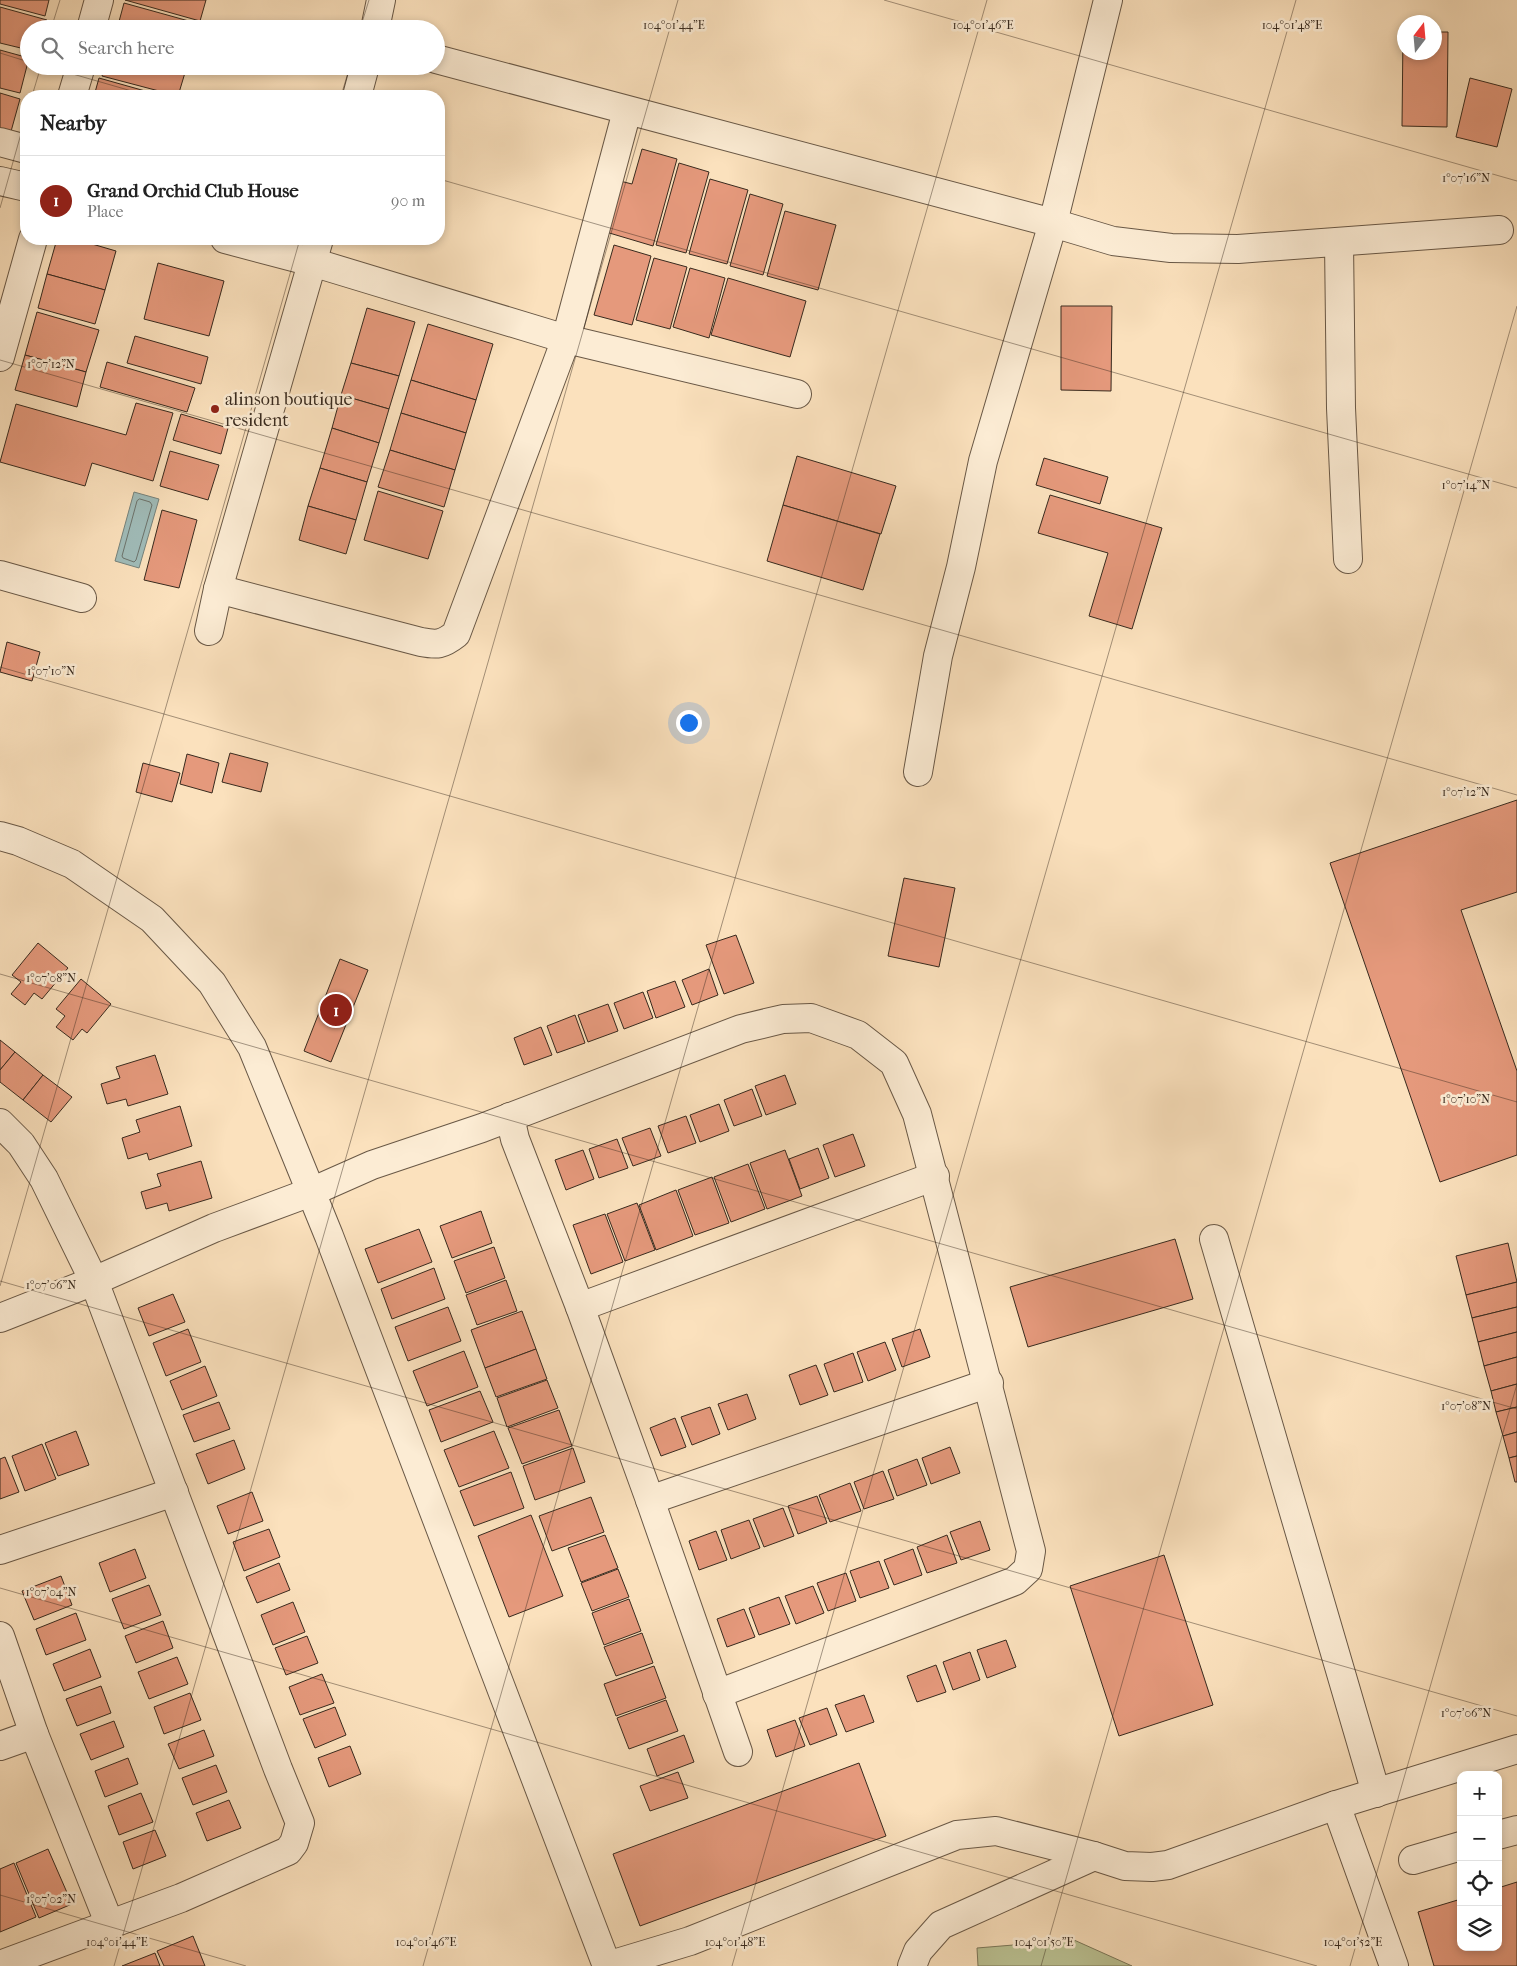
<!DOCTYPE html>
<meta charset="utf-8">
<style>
:root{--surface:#fff;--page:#f2f2f2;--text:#222;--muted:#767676;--line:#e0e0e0;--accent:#8f2418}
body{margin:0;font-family:"IM FELL French Canon",serif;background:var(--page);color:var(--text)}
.controls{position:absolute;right:15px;bottom:15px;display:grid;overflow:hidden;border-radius:10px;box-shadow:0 2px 8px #0003}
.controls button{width:45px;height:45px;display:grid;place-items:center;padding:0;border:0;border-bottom:1px solid var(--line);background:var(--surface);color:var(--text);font:25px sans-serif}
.compass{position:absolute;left:1397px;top:15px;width:45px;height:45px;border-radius:50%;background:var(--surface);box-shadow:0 2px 8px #0003;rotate:16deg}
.you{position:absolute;left:688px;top:722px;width:18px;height:18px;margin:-12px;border:4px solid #fff;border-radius:50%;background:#1a73e8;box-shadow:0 0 0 8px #1a73e833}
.badge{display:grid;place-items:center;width:32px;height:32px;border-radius:50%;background:var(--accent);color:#fff;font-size:16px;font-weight:700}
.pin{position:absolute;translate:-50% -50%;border:2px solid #fff;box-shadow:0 1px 5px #0006}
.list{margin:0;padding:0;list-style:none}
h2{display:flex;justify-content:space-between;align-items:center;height:65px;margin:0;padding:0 20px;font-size:21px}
h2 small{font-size:16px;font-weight:400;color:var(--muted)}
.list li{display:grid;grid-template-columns:32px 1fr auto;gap:15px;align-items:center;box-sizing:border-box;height:90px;padding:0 20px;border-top:1px solid var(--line)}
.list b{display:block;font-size:19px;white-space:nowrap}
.list p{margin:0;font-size:16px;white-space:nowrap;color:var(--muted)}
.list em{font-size:16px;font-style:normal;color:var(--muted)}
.icon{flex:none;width:28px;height:28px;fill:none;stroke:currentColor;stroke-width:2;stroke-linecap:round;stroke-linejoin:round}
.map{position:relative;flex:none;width:1517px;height:1966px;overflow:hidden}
.search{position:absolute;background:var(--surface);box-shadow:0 2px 8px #0003;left:20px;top:20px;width:425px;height:55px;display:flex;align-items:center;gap:12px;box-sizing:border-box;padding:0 18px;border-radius:28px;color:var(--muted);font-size:19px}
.panel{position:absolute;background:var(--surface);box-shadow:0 2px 8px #0003;left:20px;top:90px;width:425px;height:155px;border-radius:20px}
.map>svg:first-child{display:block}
.green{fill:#bbc394;stroke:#7a7659}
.water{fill:#a0bcb9;stroke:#76827b}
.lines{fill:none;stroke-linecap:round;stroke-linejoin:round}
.shore{stroke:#6c736c;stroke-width:1}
.building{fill:#e5997c;stroke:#382a1e}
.minor-casing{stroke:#695846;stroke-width:30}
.minor{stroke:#fcecd4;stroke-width:28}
.ticks{fill:none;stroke:#382a1e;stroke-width:1;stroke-opacity:0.45}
.poi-dot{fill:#8f2418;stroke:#fcecd4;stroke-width:2}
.labels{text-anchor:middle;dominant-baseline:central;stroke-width:5;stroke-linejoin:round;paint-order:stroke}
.poi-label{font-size:18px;fill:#382a1e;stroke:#fcecd4;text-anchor:start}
.ticks-label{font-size:12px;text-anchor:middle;fill:#382a1e;stroke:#fcecd4;stroke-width:5;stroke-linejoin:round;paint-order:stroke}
</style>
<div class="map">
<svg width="1517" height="1966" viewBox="0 0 1517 1966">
<rect width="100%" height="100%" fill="#fbe1bd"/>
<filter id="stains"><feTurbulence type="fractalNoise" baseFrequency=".004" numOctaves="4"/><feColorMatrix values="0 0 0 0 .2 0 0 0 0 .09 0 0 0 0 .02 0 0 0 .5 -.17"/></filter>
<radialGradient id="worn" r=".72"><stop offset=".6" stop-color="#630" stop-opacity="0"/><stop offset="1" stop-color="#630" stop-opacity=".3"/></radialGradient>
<path class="green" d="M1074,1940L1132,1966H978L977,1948Z"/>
<path class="water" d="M134,492L159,499L139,568L115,561Z"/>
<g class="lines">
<path class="shore" d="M140,499L150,502L152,505L136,560L134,562L123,558L122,556L137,501Z"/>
</g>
<g class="building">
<path d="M0,0H49L45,16L0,4Z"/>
<path d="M125,0H206L200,21Z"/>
<path d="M124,3L196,23L194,29H117Z"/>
<path d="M0,7L47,20L44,29H29V50L0,43Z"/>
<path d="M1403,32H1404V52H1434V32H1448L1447,127L1402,126Z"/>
<path d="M0,50L29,58L20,93L0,88Z"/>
<path d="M105,66H187L178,96L102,76Z"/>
<path d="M99,78L163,96H94Z"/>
<path d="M1470,78L1512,89L1497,147L1456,137Z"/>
<path d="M0,93L20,99L10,135L0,132Z"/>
<path d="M642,149L677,159L653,246L606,232L620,181L632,184Z"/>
<path d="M679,163L709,172L686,253L656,245Z"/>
<path d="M710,179L748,190L727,264L689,254Z"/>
<path d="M750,194L783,204L763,275L730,266Z"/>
<path d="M785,211L836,225L818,290L767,276Z"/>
<path d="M57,239H75L116,251L105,290L47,274Z"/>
<path d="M614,245L651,256L632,325L594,315Z"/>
<path d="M654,258L687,267L670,329L636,320Z"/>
<path d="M158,263L224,281L209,336L144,319Z"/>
<path d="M690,268L725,278L709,338L673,327Z"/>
<path d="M47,274L105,290L95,324L38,308Z"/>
<path d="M728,278L806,301L790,357L711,335Z"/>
<path d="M1061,306H1112L1111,391L1061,390Z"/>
<path d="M367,308L415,322L399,376L351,363Z"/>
<path d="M37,312L99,330L86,372L25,355Z"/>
<path d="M428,324L493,344L476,400L411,380Z"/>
<path d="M135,336L208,357L201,384L127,363Z"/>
<path d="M25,355L86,372L77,407L15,390Z"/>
<path d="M107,362L195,388L187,412L100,387Z"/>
<path d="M351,363L399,376L389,409L341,395Z"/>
<path d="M411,380L476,400L466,433L401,413Z"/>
<path d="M341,395L389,409L379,443L332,428Z"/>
<path d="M136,403L173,413L153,481L92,463L85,486L0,462L16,404L126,435Z"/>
<path d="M401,413L466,433L455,470L390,450Z"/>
<path d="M181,414L228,428L221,454L173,440Z"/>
<path d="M332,428L379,443L367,482L320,468Z"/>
<path d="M390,450L455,470L444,507L378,487Z"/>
<path d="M170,451L219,465L208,500L160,486Z"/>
<path d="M797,456L896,486L881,534L783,505Z"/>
<path d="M1044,458L1108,477L1100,504L1036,485Z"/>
<path d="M320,468L367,482L356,520L308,506Z"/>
<path d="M378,491L443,511L428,559L364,540Z"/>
<path d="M1050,495L1162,528L1132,629L1089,616L1108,553L1038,533Z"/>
<path d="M783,505L880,534L863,590L767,561Z"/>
<path d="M308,506L356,520L346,554L299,540Z"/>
<path d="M162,510L197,520L179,588L144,580Z"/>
<path d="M7,642L40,652L32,681L0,672Z"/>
<path d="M230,753L268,763L261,792L222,782Z"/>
<path d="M187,754L219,763L212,793L180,784Z"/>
<path d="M143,763L180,773L172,802L136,792Z"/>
<path d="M1517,800V892L1461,910L1517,1071V1155L1440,1182L1330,863Z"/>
<path d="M904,878L955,888L939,967L888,956Z"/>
<path d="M736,935L754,983L724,994L706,945Z"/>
<path d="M38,943L68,968L42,999L34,993L25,1005L11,994L21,982L12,975Z"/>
<path d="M340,959L368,970L331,1062L304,1051Z"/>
<path d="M709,969L718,995L692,1005L682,980Z"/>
<path d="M81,979L111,1004L87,1033L82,1029L73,1040L56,1027L65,1016L56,1009Z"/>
<path d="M675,981L685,1007L656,1018L647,991Z"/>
<path d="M643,992L653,1018L624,1029L614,1003Z"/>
<path d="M608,1004L618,1031L588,1042L578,1015Z"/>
<path d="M575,1015L585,1043L557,1053L547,1026Z"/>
<path d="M541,1027L552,1055L524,1065L514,1038Z"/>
<path d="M0,1040L15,1052L0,1070Z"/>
<path d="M15,1052L43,1075L23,1100L0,1082V1070Z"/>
<path d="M155,1055L168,1094L128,1106L126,1099L107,1104L101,1084L120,1078L116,1067Z"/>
<path d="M43,1075L72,1097L51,1122L23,1100Z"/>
<path d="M785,1075L796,1104L766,1115L755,1086Z"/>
<path d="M752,1089L762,1116L734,1126L724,1100Z"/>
<path d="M719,1104L729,1131L700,1142L690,1115Z"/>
<path d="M180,1106L192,1146L149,1160L147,1153L128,1159L122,1138L140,1132L136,1120Z"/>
<path d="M686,1116L696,1143L668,1153L658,1126Z"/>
<path d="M650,1128L661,1156L633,1166L622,1138Z"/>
<path d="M853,1134L865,1166L835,1177L823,1145Z"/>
<path d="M617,1139L628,1168L599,1178L589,1149Z"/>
<path d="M818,1148L829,1178L800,1189L789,1159Z"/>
<path d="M583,1150L594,1179L566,1190L555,1160Z"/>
<path d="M785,1150L802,1196L767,1209L750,1163Z"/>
<path d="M201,1161L212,1198L169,1211L167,1203L146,1209L141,1192L161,1186L157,1174Z"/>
<path d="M748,1164L765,1209L731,1222L714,1177Z"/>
<path d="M712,1177L729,1223L695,1235L678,1190Z"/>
<path d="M676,1190L693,1236L656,1250L639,1205Z"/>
<path d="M637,1203L655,1250L625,1261L607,1214Z"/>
<path d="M481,1211L492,1243L452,1258L440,1226Z"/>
<path d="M605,1214L623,1262L591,1274L573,1225Z"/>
<path d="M419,1229L432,1262L378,1283L365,1249Z"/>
<path d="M1175,1239L1193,1299L1028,1347L1010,1287Z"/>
<path d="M1508,1243L1517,1282L1466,1295L1456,1256Z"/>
<path d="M494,1247L505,1278L466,1293L454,1261Z"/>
<path d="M434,1268L445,1299L392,1319L381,1289Z"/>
<path d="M506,1280L517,1311L477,1325L466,1295Z"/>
<path d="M1517,1282V1307L1472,1318L1466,1295Z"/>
<path d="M173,1294L185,1322L149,1336L138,1308Z"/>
<path d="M448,1307L461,1341L408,1361L395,1327Z"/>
<path d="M1517,1307V1332L1478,1342L1472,1318Z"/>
<path d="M522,1311L536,1349L485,1368L471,1330Z"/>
<path d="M188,1329L201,1362L166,1376L153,1343Z"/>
<path d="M920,1329L930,1357L902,1367L892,1339Z"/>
<path d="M1517,1332V1357L1484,1366L1478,1342Z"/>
<path d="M885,1342L896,1370L868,1381L857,1352Z"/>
<path d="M536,1349L547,1379L496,1397L485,1368Z"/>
<path d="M464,1351L478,1387L427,1406L413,1371Z"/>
<path d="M853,1353L863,1382L834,1392L824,1364Z"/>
<path d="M1517,1357V1384L1491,1391L1484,1366Z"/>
<path d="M816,1365L828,1395L800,1405L789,1375Z"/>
<path d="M205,1366L217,1396L182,1410L170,1381Z"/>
<path d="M547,1380L558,1408L507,1427L497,1398Z"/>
<path d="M1517,1384V1407L1496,1412L1491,1391Z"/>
<path d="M480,1391L493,1422L441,1442L429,1410Z"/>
<path d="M747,1394L756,1419L728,1430L718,1404Z"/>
<path d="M219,1402L230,1429L194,1442L183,1415Z"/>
<path d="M710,1407L720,1434L692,1445L681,1417Z"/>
<path d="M1517,1407V1432L1503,1436L1496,1412Z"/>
<path d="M559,1410L572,1446L522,1464L508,1428Z"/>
<path d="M675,1418L686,1447L661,1456L650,1428Z"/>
<path d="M76,1431L89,1465L58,1476L45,1443Z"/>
<path d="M494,1431L509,1468L459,1487L444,1450Z"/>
<path d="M1517,1432V1456L1509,1458L1503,1436Z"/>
<path d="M234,1440L245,1469L208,1484L196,1454Z"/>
<path d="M42,1444L56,1479L25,1491L12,1456Z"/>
<path d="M950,1447L960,1473L931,1484L922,1458Z"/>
<path d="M573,1448L585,1482L535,1500L523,1466Z"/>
<path d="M1517,1456V1482H1515L1509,1458Z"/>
<path d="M5,1457L19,1492L0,1499V1459Z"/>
<path d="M917,1459L927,1485L897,1496L888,1470Z"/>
<path d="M883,1471L894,1499L864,1509L854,1482Z"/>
<path d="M511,1472L524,1508L474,1526L460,1491Z"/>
<path d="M850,1483L861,1511L830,1522L819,1495Z"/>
<path d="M252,1492L263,1521L228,1534L217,1506Z"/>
<path d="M817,1496L827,1523L798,1534L788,1506Z"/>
<path d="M591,1497L604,1532L552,1551L539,1516Z"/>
<path d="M783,1508L794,1536L764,1547L753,1519Z"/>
<path d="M531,1515L563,1596L509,1617L478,1536Z"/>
<path d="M749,1520L760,1548L731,1559L721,1530Z"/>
<path d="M980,1521L990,1550L961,1560L950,1532Z"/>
<path d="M269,1529L280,1557L244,1571L233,1542Z"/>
<path d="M716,1531L727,1560L699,1570L689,1541Z"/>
<path d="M605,1535L618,1568L581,1582L568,1548Z"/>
<path d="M947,1535L957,1563L927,1573L917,1547Z"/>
<path d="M135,1549L146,1578L110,1592L99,1563Z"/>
<path d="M913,1549L922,1575L894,1585L884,1560Z"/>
<path d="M1164,1555L1213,1705L1119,1736L1070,1586Z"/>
<path d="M879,1561L889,1588L860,1598L850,1571Z"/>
<path d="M279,1563L290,1590L257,1603L246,1577Z"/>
<path d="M618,1569L629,1597L592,1611L581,1583Z"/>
<path d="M846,1573L856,1601L828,1611L817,1583Z"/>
<path d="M61,1576L72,1605L34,1620L22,1591Z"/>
<path d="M149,1585L161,1615L124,1629L112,1599Z"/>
<path d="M813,1586L824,1613L796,1624L785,1596Z"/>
<path d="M779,1597L790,1624L759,1635L749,1608Z"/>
<path d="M629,1599L641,1631L604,1645L592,1613Z"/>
<path d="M293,1602L305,1632L273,1645L261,1615Z"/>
<path d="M744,1609L755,1637L727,1647L717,1619Z"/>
<path d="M76,1613L86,1640L46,1655L36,1629Z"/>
<path d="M163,1621L173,1648L136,1663L125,1636Z"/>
<path d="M642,1633L653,1663L616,1676L604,1647Z"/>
<path d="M307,1636L318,1663L286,1675L275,1648Z"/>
<path d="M1006,1640L1016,1667L987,1678L977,1650Z"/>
<path d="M90,1649L101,1677L64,1691L53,1664Z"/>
<path d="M970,1652L980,1680L953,1690L943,1662Z"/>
<path d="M177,1657L188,1684L149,1699L138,1672Z"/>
<path d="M936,1665L946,1692L917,1702L907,1676Z"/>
<path d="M654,1666L666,1698L616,1716L604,1684Z"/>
<path d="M322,1674L334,1703L300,1715L289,1687Z"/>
<path d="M101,1686L111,1713L77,1726L66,1699Z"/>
<path d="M190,1693L201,1720L164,1734L154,1707Z"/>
<path d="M864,1695L874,1722L846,1732L835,1705Z"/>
<path d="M666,1700L678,1731L629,1749L617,1718Z"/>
<path d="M335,1707L346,1735L315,1748L303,1719Z"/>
<path d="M827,1708L837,1735L810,1745L799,1718Z"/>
<path d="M795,1720L805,1746L776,1757L767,1730Z"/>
<path d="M114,1721L124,1747L91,1760L80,1734Z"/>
<path d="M204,1730L214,1756L179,1769L168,1744Z"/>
<path d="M684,1735L694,1762L657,1776L647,1749Z"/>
<path d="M350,1746L361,1774L329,1787L318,1758Z"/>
<path d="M128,1758L138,1784L105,1797L95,1771Z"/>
<path d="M859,1763L886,1836L640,1926L613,1854Z"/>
<path d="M216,1765L227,1792L193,1805L182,1778Z"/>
<path d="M678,1772L688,1798L650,1811L640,1786Z"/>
<path d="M141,1793L153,1822L119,1835L108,1806Z"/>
<path d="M229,1800L241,1828L207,1841L196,1813Z"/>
<path d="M155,1830L166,1856L133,1869L123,1842Z"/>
<path d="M48,1849L72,1904L39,1918L16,1863Z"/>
<path d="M14,1863L36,1917L0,1932V1869Z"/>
<path d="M1517,1882V1966H1434L1418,1912L1461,1899V1947H1498V1888Z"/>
<path d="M193,1936L205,1966H164L157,1951Z"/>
<path d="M155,1953L160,1966H122Z"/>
</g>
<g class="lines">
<defs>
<g id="minor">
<path d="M91,29L99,0"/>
<path d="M375,29L381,0"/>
<path d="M436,59L1053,223L1113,241L1171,248L1238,249L1499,230"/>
<path d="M72,96L81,66"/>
<path d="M357,96L365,66"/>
<path d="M0,142L26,149"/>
<path d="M0,181L26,187"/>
<path d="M225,239L312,262L566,339L797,394"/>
<path d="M1339,242L1341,408L1348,559"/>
<path d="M0,357L33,239"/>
<path d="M0,575L82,598"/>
<path d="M218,589L421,642C437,645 442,645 456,634L566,339L627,111"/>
<path d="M209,631L218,589L319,239"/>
<path d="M918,772L938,656L961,567L983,461L1053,223L1108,0"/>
<path d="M0,836L18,841L72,864L152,919L212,983L252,1047L329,1236L607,1966"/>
<path d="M510,1117L515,1139L580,1307L650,1500L738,1752"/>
<path d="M0,1123L21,1144L44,1179L94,1281L278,1769L300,1823L294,1843L288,1851L181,1898L0,1965"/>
<path d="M1214,1239L1376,1793"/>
<path d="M580,1307L935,1176"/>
<path d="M0,1318L94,1281L214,1228L311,1192L372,1165L482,1128L741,1029L783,1019L811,1018L858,1035L894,1063L917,1114L1031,1551L1028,1569L1015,1581L717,1694"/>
<path d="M650,1500L989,1383"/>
<path d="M0,1550L174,1492"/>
<path d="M0,1636L34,1734L110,1925"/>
<path d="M0,1746L34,1734"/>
<path d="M1336,1805L1394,1966"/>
<path d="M1498,1835L1517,1830"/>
<path d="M1413,1860L1461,1846"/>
<path d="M607,1966L690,1941L957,1835L996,1831L1094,1856L1125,1866L1152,1867L1168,1865L1336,1805L1517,1749"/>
<path d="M912,1966L918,1951L941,1925L1094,1856"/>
</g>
</defs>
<use href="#minor" class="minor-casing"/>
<use href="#minor" class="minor"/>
</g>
<path class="ticks" d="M884,0L1517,181M51,29L60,0M360,29L369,0M0,53L29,62M45,66L149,96M32,96L41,66M341,96L350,66M439,179L1517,488M0,208L26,116M0,360L1517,795M0,667L1517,1102M0,974L1517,1409M0,1281L1517,1716M0,1286L300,239M0,1588L1317,1966M0,1895L246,1966M114,1966L678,0M423,1966L987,0M732,1966L1296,0M1041,1966L1517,306M1350,1966L1517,1384"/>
<circle class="poi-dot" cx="215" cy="409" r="5"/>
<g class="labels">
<g class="poi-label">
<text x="225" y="399">alinson boutique<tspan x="225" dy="21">resident</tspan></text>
</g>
</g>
<g class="ticks-label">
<text x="674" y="29">104°01'44"E</text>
<text x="983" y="29">104°01'46"E</text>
<text x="1292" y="29">104°01'48"E</text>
<text x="1466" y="182">1°07'16"N</text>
<text x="51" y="368">1°07'12"N</text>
<text x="1466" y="489">1°07'14"N</text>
<text x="51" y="675">1°07'10"N</text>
<text x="1466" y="796">1°07'12"N</text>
<text x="51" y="982">1°07'08"N</text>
<text x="1466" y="1103">1°07'10"N</text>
<text x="51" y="1289">1°07'06"N</text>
<text x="1466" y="1410">1°07'08"N</text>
<text x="51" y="1596">1°07'04"N</text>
<text x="1466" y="1717">1°07'06"N</text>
<text x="51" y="1903">1°07'02"N</text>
<text x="117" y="1946">104°01'44"E</text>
<text x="426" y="1946">104°01'46"E</text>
<text x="735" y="1946">104°01'48"E</text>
<text x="1044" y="1946">104°01'50"E</text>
<text x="1353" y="1946">104°01'52"E</text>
</g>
<rect width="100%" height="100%" filter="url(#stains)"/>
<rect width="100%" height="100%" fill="url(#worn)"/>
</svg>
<div class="controls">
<button>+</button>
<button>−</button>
<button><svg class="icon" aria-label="locate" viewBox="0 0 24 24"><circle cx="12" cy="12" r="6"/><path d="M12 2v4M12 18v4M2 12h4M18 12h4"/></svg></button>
<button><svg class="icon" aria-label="layers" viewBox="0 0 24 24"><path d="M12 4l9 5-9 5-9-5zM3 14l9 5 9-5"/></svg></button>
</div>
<svg class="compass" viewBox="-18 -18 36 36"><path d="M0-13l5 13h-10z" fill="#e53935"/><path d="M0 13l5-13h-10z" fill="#767676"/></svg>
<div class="you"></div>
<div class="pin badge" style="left:336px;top:1010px">1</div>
<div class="search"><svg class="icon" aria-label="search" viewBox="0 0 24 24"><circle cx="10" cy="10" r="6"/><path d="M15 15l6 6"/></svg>Search here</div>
<section class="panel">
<h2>Nearby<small></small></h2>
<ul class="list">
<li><span class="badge">1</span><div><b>Grand Orchid Club House</b><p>Place</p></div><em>90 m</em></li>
</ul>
</section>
</div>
